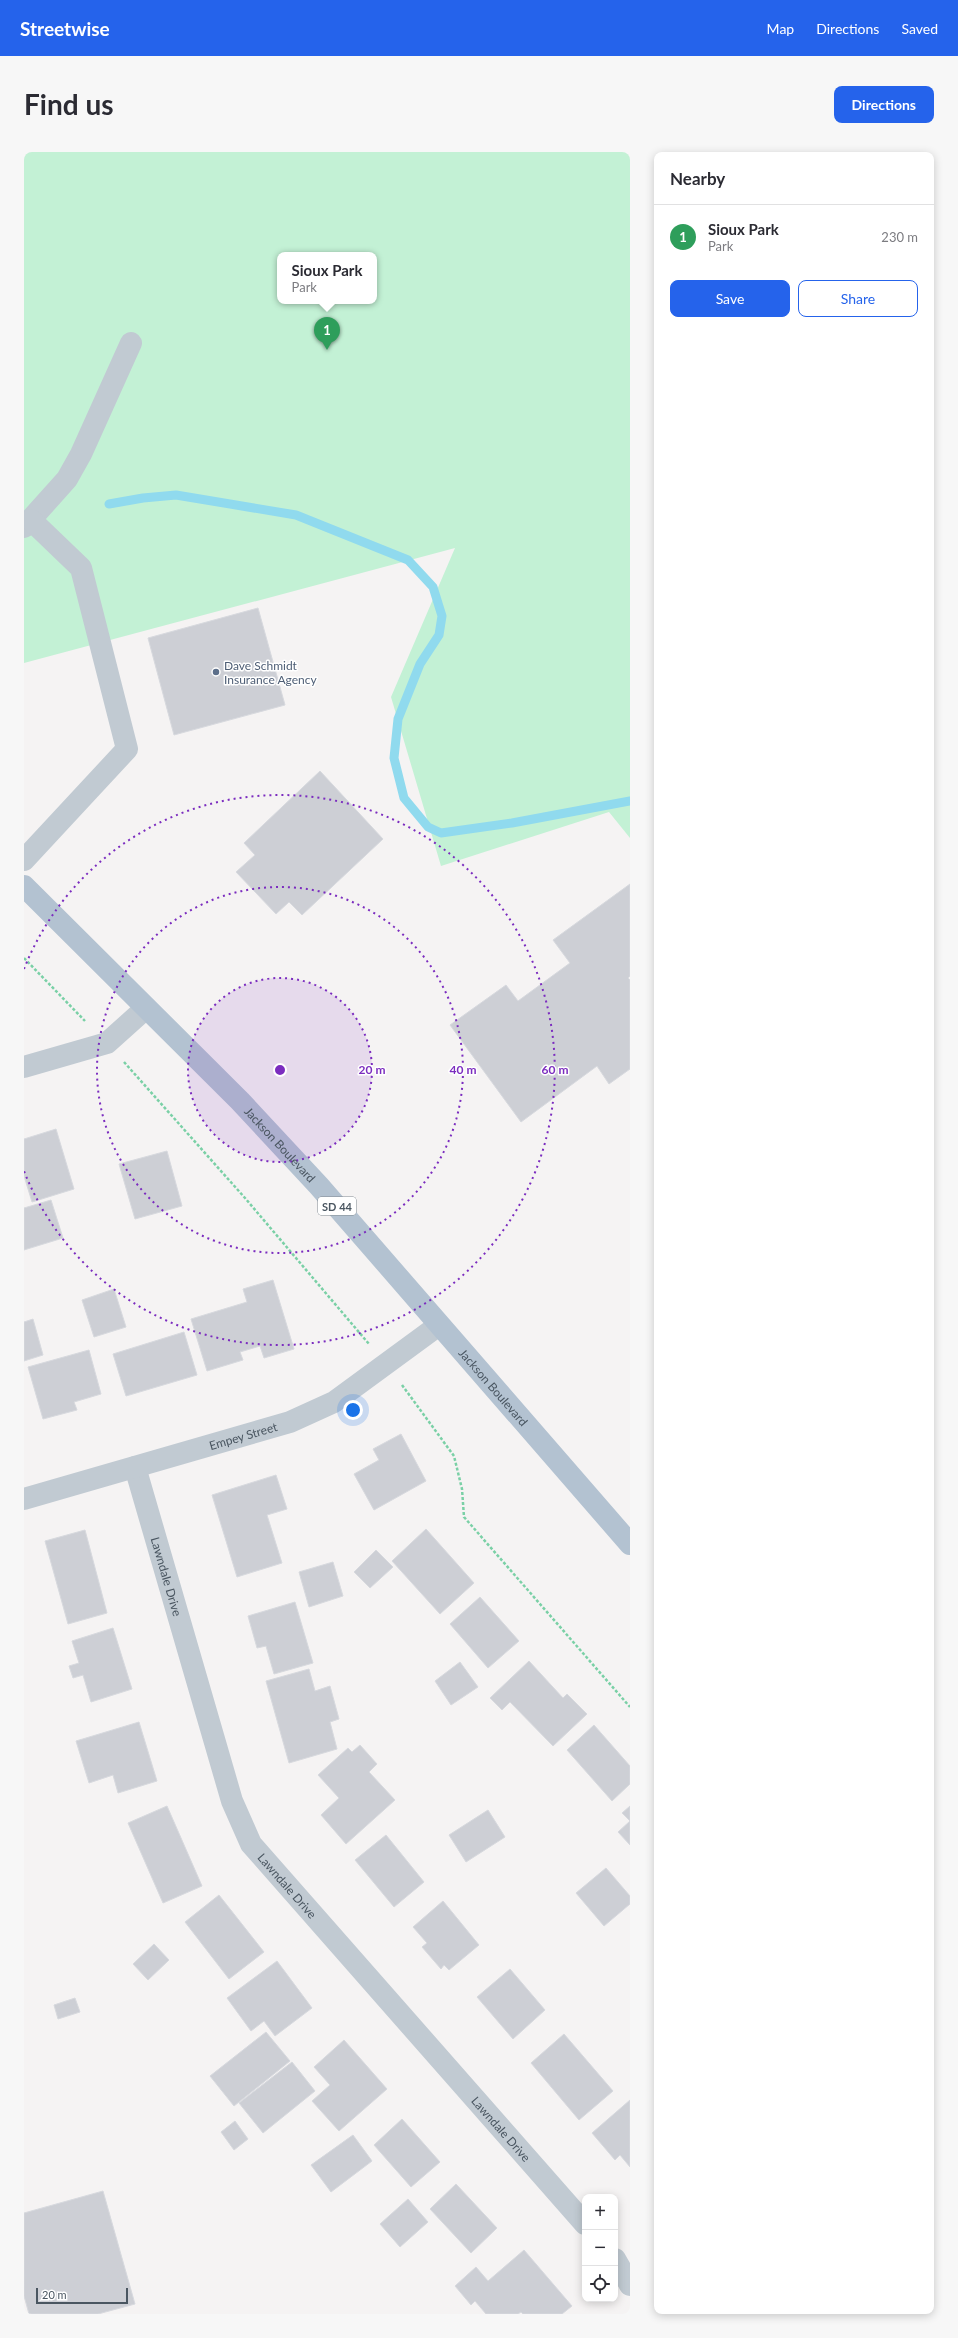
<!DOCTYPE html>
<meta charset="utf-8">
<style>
:root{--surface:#fff;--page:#f7f7f7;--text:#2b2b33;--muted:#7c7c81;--line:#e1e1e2;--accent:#2563eb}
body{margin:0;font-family:Lato,sans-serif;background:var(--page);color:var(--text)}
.controls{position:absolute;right:12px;bottom:12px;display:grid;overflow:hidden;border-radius:8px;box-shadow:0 2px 10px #0003}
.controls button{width:36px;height:36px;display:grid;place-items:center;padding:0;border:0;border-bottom:1px solid var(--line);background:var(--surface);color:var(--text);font:20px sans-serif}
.scale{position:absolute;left:12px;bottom:10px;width:92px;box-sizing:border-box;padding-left:4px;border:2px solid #4a5661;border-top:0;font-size:11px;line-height:14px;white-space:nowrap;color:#4a5661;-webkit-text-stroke:3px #fff;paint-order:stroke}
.you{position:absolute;left:329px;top:1258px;width:14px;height:14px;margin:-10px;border:3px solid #fff;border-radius:50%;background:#1a73e8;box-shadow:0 0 0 6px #1a73e833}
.badge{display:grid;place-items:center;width:26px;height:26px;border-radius:50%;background:var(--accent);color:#fff;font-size:13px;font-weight:700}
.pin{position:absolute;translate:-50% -33px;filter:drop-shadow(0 1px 2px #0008)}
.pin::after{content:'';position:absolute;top:21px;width:14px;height:12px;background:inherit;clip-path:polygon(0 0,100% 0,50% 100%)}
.popup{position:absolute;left:253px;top:100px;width:100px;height:52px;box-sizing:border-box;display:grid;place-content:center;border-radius:8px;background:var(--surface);filter:drop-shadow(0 1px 3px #0005);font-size:13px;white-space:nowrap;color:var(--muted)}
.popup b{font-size:15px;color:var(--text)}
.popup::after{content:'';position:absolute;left:50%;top:100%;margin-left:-8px;border:8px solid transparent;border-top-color:var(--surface)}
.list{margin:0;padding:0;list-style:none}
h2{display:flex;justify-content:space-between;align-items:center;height:52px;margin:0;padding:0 16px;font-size:17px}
h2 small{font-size:13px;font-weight:400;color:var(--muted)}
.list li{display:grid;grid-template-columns:26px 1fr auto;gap:12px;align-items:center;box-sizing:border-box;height:64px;padding:0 16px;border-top:1px solid var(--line)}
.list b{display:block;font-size:15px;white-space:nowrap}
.list p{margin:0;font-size:13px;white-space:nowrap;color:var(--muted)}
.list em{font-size:13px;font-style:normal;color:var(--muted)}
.actions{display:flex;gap:8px;padding:12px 16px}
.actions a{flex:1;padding:9px 0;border:1px solid var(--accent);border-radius:8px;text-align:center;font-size:14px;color:var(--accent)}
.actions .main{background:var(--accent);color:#fff}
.icon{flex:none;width:22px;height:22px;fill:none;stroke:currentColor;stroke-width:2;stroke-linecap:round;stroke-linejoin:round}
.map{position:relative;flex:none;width:606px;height:2162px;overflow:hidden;border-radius:8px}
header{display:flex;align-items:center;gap:24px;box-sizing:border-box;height:56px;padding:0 20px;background:var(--accent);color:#fff}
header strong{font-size:19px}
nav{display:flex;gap:22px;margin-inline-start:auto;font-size:14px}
.intro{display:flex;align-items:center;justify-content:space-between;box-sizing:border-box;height:96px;padding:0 24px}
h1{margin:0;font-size:28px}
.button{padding:10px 18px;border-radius:8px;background:var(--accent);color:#fff;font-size:14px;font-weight:700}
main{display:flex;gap:24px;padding:0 24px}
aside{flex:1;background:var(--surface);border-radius:8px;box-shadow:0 2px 10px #0003}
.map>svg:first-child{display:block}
.green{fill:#c3f1d5;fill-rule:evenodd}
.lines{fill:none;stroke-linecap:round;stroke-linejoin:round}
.stream{stroke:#90daee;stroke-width:9}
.building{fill:#cdcfd5;stroke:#d7d9de}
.path{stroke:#7ad0a6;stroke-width:2.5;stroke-dasharray:3 2;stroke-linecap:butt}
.minor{stroke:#c1cad2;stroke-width:22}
.major{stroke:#b3c2d1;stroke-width:22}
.ring{fill:none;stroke:#7b2cbf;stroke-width:2;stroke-dasharray:2 4}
.service-dot{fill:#5c6f8a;stroke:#fff;stroke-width:1.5}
.labels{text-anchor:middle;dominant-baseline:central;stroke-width:3;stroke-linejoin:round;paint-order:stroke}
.shield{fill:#fff;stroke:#808990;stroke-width:1}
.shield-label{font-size:11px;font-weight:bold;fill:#4a5661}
.service-label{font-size:12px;fill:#4e5e75;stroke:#fff;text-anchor:start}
.street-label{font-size:12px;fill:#4a5661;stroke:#fff}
.centre{fill:#7b2cbf;stroke:#fff;stroke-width:2}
.ring-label{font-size:12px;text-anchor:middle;font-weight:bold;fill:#7b2cbf;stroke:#fff;stroke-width:3;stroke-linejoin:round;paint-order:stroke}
</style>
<header>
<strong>Streetwise</strong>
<nav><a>Map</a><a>Directions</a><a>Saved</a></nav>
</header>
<div class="intro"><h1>Find us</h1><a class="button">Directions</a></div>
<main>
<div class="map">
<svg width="606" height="2162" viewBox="0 0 606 2162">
<rect width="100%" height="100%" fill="#f5f3f3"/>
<path class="green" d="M0,0H606V686L585,660L417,714L367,545L431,396L0,511ZM256,103H350V149H256Z"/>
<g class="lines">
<path class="stream" d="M85,352L119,346L152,343L272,363L384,408L409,435L418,464L415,483L396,512L374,567L370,606L380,646L404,675L417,681L488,671L606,649"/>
</g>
<g class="building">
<path d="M234,456L261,553L150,583L124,486Z"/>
<path d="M296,619L359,687L278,763L265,750L252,762L212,720L231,703L220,691Z"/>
<path d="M606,732V824L604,826L606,828V917L585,932L573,914L497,970L426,873L482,833L494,849L546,811L529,788Z"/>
<path d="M32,977L50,1037L8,1050L0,1024V987Z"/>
<path d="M143,999L158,1054L111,1067L95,1012Z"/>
<path d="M27,1048L39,1086L0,1098V1056Z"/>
<path d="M249,1128L270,1197L240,1206L236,1194L216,1200L219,1208L183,1219L167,1167L223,1150L219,1137Z"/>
<path d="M90,1137L102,1175L70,1185L58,1148Z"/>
<path d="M9,1167L19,1203L0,1209V1170Z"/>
<path d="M160,1180L173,1223L102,1244L89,1202Z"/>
<path d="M65,1198L77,1242L50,1250L53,1258L19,1267L4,1215Z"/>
<path d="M377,1282L402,1329L350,1358L330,1322L355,1308L349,1297Z"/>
<path d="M252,1323L263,1357L243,1363L258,1411L213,1425L188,1343Z"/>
<path d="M402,1377L450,1431L416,1462L368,1409Z"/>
<path d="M61,1378L83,1461L44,1472L21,1389Z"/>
<path d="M352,1398L369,1415L346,1436L330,1420Z"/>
<path d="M309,1410L319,1444L285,1455L275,1420Z"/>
<path d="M456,1445L495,1489L464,1516L426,1472Z"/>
<path d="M271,1450L289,1511L250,1522L242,1494L233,1496L224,1464Z"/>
<path d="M89,1476L108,1537L67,1550L59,1523L49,1526L45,1514L55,1511L48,1489Z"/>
<path d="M505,1509L539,1546L543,1542L563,1562L529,1594L486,1550L478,1558L466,1546Z"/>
<path d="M436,1510L454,1535L427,1553L411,1529Z"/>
<path d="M285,1517L291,1539L306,1534L315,1567L306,1570L313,1597L265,1611L242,1529Z"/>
<path d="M115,1570L133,1629L94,1641L89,1623L65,1631L52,1589Z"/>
<path d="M570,1573L606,1614V1632L588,1649L543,1598Z"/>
<path d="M336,1593L353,1612L345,1620L371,1648L322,1692L297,1663L315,1646L294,1623L324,1596L328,1600Z"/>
<path d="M143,1654L178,1734L139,1751L104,1671Z"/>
<path d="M606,1654V1669L598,1661Z"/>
<path d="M464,1658L481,1685L442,1710L425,1683Z"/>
<path d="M606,1669V1693L594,1680Z"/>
<path d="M362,1683L400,1730L370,1755L331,1708Z"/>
<path d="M582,1716L606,1744V1752L580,1774L552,1741Z"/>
<path d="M195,1743L240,1800L205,1827L161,1770Z"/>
<path d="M419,1749L455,1793L425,1818L420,1813L417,1817L398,1795L403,1791L389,1775Z"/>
<path d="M130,1792L145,1808L124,1828L109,1812Z"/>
<path d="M253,1809L288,1856L251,1884L240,1869L227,1879L203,1846Z"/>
<path d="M486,1817L521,1858L489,1887L453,1845Z"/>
<path d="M51,1846L56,1860L34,1867L30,1853Z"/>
<path d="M242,1880L266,1909L210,1954L186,1924Z"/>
<path d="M540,1882L589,1939L555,1968L507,1911Z"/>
<path d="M320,1888L363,1937L315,1979L288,1949L306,1933L290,1915Z"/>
<path d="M268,1910L291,1939L239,1981L215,1951Z"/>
<path d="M606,1948V2015L596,2003L591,2008L568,1981Z"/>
<path d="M378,1967L416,2010L387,2035L350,1993Z"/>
<path d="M211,1969L224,1987L210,1998L197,1980Z"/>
<path d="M329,1983L348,2009L307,2040L287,2013Z"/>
<path d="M432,2032L473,2076L447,2101L406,2057Z"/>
<path d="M79,2039L111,2152L74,2162H5L0,2144V2061Z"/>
<path d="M384,2047L404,2070L376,2095L356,2072Z"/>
<path d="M500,2098L548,2154L538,2162H499L497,2160L494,2162H462L451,2149L447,2153L431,2134L452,2115L464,2129Z"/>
</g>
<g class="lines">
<g class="path">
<path d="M0,806L61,869"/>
<path d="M100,910L221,1046L345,1192"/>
<path d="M378,1233L430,1304L438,1337L440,1365L606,1555"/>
</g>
<g class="minor">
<path d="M0,375L43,327L57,302L107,191"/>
<path d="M0,708L103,597L57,416L7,368"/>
<path d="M0,915L83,891L122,856"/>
<path id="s1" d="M111,1315L208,1649L227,1692L561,2072"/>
<path id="s2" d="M0,1347L266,1270L310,1250L415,1173"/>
<path d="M591,2107L606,2133"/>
</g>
<path class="major" id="s3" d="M0,734L216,949L295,1034L606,1392"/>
</g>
<circle cx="256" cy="918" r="92" fill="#7b2cbf" fill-opacity=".12"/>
<g class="ring">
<circle cx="256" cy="918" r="92"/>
<circle cx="256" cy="918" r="183"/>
<path d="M0 817A275 275 0 1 1 0 1019"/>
</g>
<circle class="service-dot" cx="192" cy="520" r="4"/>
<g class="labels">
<rect class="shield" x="294" y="1045" width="38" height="18" rx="3"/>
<g class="shield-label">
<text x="313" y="1054">SD 44</text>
</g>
<g class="service-label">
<text x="200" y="513">Dave Schmidt<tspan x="200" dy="14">Insurance Agency</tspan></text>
</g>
<g class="street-label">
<text stroke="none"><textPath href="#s3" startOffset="364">Jackson Boulevard</textPath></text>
<text stroke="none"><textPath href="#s3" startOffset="687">Jackson Boulevard</textPath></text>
<text stroke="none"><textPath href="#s2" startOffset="228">Empey Street</textPath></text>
<text stroke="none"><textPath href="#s1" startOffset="114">Lawndale Drive</textPath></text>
<text stroke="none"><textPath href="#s1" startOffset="450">Lawndale Drive</textPath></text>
<text stroke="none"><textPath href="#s1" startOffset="774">Lawndale Drive</textPath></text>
</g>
</g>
<circle cx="256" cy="918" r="6" class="centre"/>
<g class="ring-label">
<text x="348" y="922">20 m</text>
<text x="439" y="922">40 m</text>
<text x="531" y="922">60 m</text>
</g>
</svg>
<div class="controls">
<button>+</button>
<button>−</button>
<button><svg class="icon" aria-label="locate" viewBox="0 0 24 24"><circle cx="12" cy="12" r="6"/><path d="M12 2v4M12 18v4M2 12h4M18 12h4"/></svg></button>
</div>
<div class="scale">20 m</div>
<div class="you"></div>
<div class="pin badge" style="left:303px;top:198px;background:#2e9e5b">1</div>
<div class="popup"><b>Sioux Park</b>Park</div>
</div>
<aside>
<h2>Nearby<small></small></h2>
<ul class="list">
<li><span class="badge" style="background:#2e9e5b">1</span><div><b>Sioux Park</b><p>Park</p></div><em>230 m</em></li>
</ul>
<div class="actions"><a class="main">Save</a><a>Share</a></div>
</aside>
</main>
